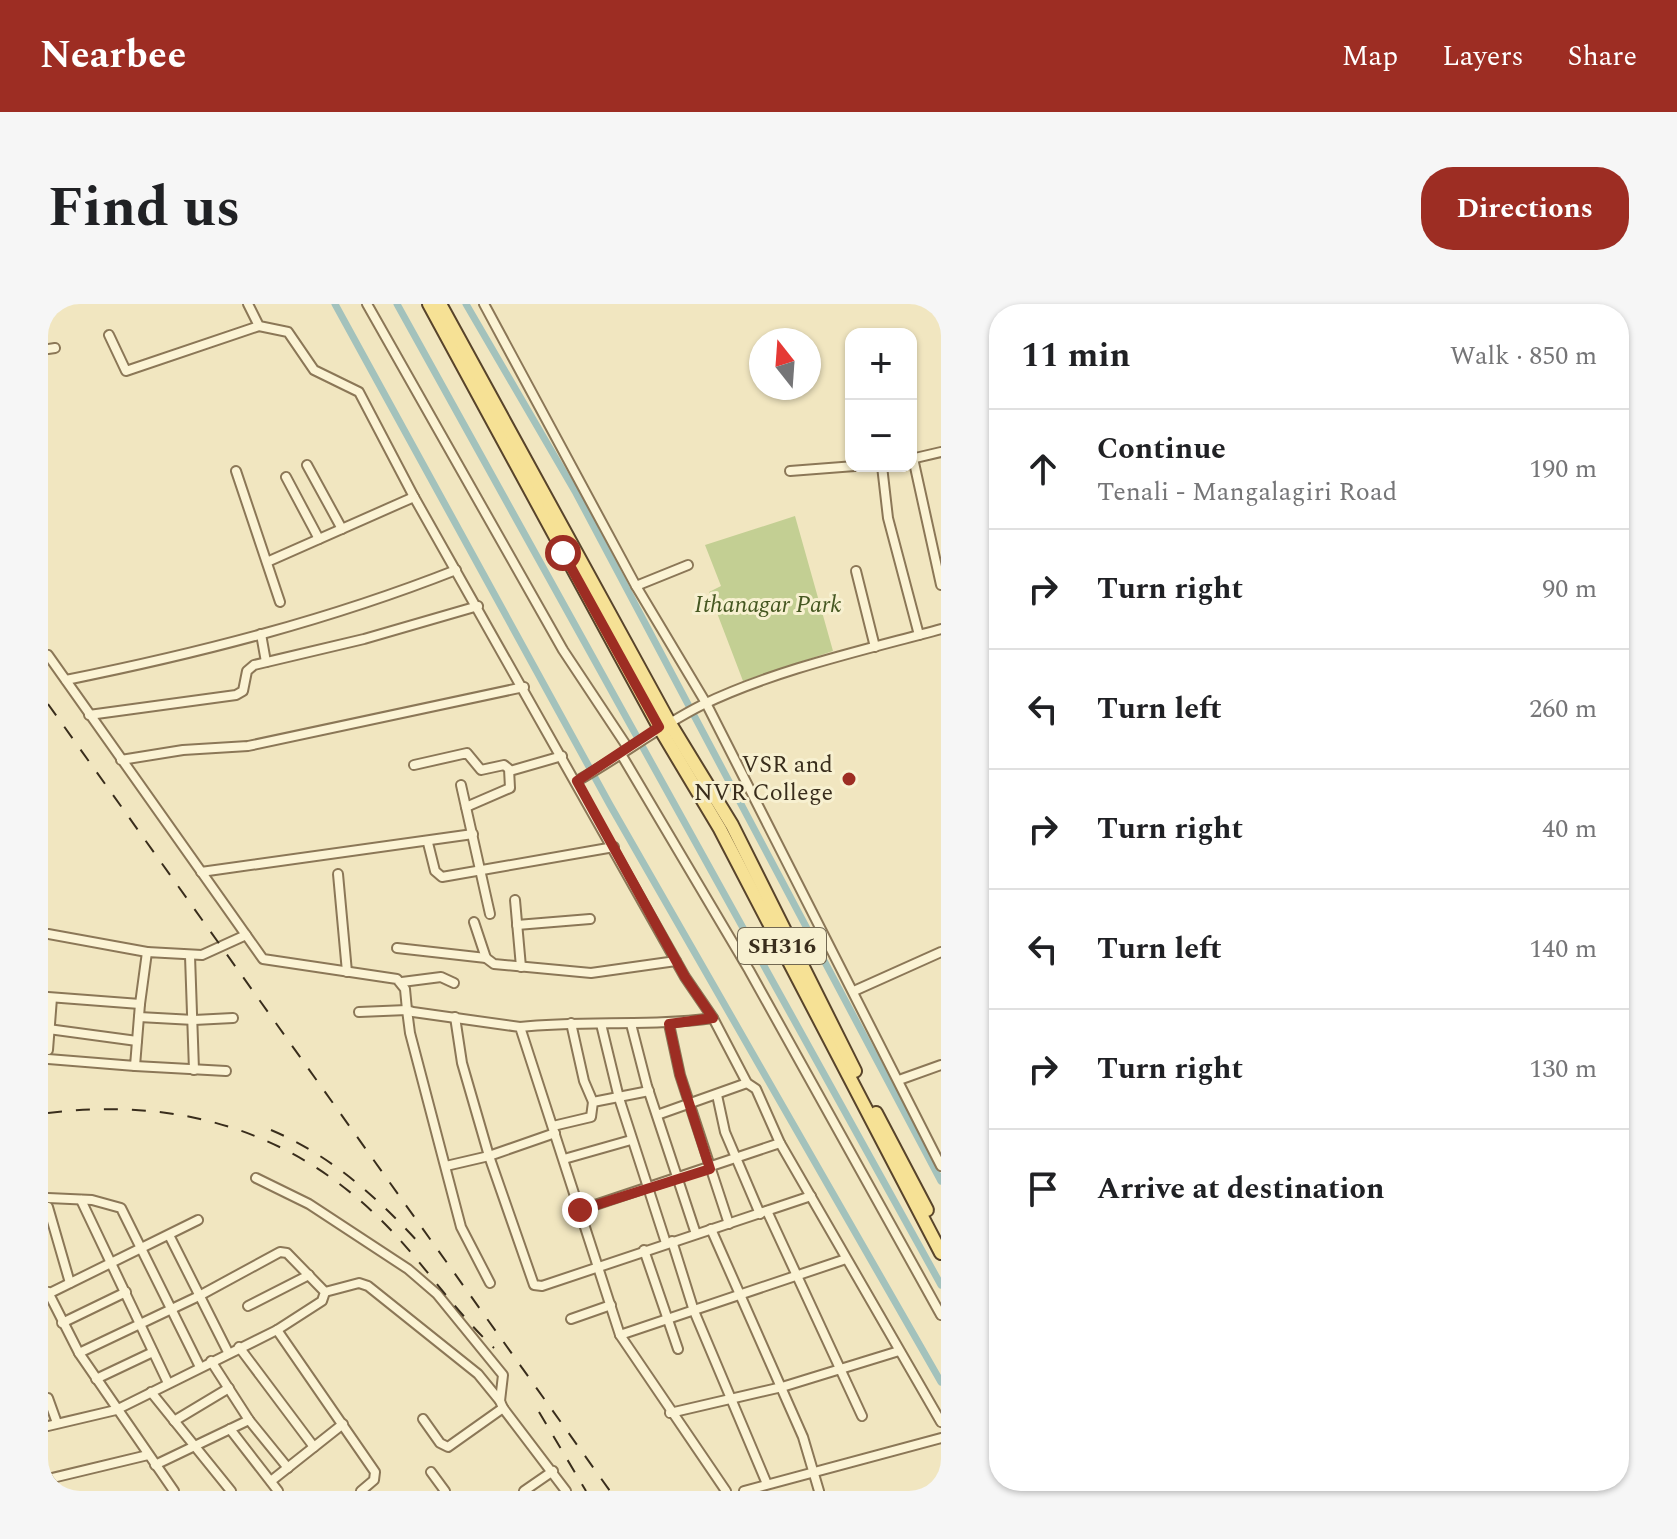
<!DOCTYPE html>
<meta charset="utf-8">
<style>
:root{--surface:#fff;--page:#f6f6f6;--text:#202124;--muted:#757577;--line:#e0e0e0;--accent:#9d2d23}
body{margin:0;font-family:Spectral,serif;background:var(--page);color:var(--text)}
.controls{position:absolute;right:24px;top:24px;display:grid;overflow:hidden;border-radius:16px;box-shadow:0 2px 6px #0004}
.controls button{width:72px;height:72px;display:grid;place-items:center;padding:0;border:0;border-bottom:2px solid var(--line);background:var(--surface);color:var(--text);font:40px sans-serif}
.compass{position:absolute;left:701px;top:24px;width:72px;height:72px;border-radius:50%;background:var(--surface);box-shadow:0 2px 6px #0004;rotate:343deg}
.stop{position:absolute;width:24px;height:24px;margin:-18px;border:6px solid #9d2d23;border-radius:50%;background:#fff}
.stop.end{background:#9d2d23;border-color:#fff;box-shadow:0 2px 8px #0008}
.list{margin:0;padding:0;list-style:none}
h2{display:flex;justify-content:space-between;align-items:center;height:104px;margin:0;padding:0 32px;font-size:34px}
h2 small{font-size:26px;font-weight:400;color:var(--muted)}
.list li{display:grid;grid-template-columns:52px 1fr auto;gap:24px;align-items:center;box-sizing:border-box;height:120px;padding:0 32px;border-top:2px solid var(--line)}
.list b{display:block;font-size:30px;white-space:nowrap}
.list p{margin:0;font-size:26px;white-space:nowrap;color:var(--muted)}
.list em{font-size:26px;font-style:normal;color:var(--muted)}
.icon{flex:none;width:44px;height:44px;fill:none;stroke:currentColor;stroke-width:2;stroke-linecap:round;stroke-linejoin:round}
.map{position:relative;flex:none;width:893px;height:1187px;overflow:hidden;border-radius:32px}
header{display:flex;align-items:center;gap:48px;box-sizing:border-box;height:112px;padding:0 40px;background:var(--accent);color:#fff}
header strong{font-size:38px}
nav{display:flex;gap:44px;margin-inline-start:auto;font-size:28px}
.intro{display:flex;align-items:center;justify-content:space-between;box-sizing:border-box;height:192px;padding:0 48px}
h1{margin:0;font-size:56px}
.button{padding:20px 36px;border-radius:32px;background:var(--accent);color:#fff;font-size:28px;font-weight:700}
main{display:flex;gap:48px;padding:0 48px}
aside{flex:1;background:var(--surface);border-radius:32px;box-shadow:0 2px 6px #0004}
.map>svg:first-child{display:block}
.green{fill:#c3cf93}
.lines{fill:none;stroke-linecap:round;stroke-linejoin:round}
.canal{stroke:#a3c2bc;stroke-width:7}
.street-casing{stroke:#8b7757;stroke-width:12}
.primary-casing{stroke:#58442b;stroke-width:16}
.street{stroke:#fbf3d4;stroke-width:8}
.primary{stroke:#f6e195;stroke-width:12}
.rail{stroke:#392d1c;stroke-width:2;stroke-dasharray:14 14;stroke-linecap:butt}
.route{stroke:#9d2d23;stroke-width:10}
.poi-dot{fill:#9d2d23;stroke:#f7f0d0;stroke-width:3}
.labels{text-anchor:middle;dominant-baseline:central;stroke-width:6;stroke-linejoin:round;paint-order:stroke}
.shield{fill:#f7f0d0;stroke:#726852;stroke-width:2}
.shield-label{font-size:22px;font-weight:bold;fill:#392d1c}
.park-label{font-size:24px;font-style:italic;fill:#455721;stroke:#f7f0d0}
.poi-label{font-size:24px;fill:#392d1c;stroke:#f7f0d0;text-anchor:end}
</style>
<header>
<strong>Nearbee</strong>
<nav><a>Map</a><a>Layers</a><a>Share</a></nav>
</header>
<div class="intro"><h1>Find us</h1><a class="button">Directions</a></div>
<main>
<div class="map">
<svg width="893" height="1187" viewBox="0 0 893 1187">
<rect width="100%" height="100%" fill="#f1e6c0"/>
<path class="green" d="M747,212L785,347L695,377L661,288L673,282L657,241Z"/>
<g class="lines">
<g class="canal">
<path d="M287,0L562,501L893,1078"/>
<path d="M349,0L893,981"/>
<path d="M418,0L528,189L893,877"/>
</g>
<defs>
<g id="street">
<path d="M200,0L211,22L240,28L266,66L311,88L366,193L637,673L665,714L699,779L708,785L732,839L893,1118"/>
<path d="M319,0L515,346L580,444"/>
<path d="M436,0L588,282L658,399L893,862"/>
<path d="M61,31L78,67L211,22"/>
<path d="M0,45L7,44"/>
<path d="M865,154L893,281"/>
<path d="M863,155L893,148"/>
<path d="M259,161L294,225"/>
<path d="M834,162L840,214L871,331"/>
<path d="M188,167L232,298"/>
<path d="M742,167L807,162"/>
<path d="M238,173L271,235"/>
<path d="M219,258L366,193"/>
<path d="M808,267L827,343"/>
<path d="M588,282L640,261"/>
<path d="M213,330L218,358"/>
<path d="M0,351L215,655L349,675L357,685L359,706L365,708L472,723L572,1031L678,1187"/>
<path d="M18,376C152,349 281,316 408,266"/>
<path d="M41,411L188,391L195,387L199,367L206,361L316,335L430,302"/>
<path d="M573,450L701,666L893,1011"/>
<path d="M73,456L135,446L200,442L476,383"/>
<path d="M366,461L419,449L433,466L456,461L461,465L462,484L418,503"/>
<path d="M462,467L514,452"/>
<path d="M529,477C572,453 610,423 654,401C726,366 816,346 893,325"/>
<path d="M413,481L442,610"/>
<path d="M380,539L387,567L394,573L566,543"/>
<path d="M153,568L425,530"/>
<path d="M290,570L299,668"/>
<path d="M467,596L473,663"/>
<path d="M426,618L438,654L446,660L543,669L628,657"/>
<path d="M469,621L542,615"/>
<path d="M0,630L99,648"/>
<path d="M349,644L438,654"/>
<path d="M142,652L146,766"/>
<path d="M354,678L393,673L406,679"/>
<path d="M806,687L893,648"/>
<path d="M0,693L92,700L99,648L154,651L198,631"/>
<path d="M311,708L359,706L362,729L413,923L442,979"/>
<path d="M91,713L146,716L185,714"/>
<path d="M407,713L414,759L441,852L486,981L494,982L763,892"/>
<path d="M523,719L536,777L545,798"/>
<path d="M553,720L571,794L618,939"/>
<path d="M583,720L599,782L648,930"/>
<path d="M621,720L632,771L681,920"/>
<path d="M472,723C536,716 601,723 665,714"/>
<path d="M0,725L89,737"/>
<path d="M0,746L4,694"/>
<path d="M0,755L87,762L92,700"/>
<path d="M87,762L178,767"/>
<path d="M851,776L893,761"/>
<path d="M669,791L677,828L712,910"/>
<path d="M609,811L699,779"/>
<path d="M505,822L543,813L545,798L601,787"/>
<path d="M516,855L583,836"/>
<path d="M398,862L441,852L507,829"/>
<path d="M208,874L261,900L360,965L389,990L455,1071L452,1097L455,1104"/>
<path d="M0,894L44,896L73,904L152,1063"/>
<path d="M33,896L120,1079"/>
<path d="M0,903L22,979"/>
<path d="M532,906L732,839"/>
<path d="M719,907L814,1112"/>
<path d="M663,925L755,1133L771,1187"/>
<path d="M121,931L180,1048"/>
<path d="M624,937L646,1007L719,1180"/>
<path d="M596,946L630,1045"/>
<path d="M0,988L31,1049L126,1187"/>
<path d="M277,988L311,979L320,982L430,1070L452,1097"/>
<path d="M0,990L150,916"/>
<path d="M200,1002L261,971"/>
<path d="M523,1015L563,1001"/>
<path d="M14,1019L78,988"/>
<path d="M229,1026L327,1168L326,1176L313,1187"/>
<path d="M572,1031L798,955"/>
<path d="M191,1043L266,1143"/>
<path d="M163,1057L201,1116L240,1164"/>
<path d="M48,1075L105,1048"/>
<path d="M103,1088L183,1187"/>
<path d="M0,1094L9,1119"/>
<path d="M622,1109L734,1083L851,1047"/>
<path d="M375,1115L392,1139L400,1143L455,1104L518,1187"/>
<path d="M126,1117L181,1084"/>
<path d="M0,1122L68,1106L229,1026L274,997L277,988L239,949L232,948L151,992L31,1049"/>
<path d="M182,1125L230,1187"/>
<path d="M107,1161L201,1116"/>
<path d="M383,1168L397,1187"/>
<path d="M223,1177L295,1120"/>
<path d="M5,1187L0,1175L100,1151"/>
<path d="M476,1187L505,1167"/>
<path d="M696,1187L893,1134"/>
</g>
<g id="primary">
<path d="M381,0L611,423L672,525L893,949"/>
<path d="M392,0L621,418L684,521L807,767"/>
<path d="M828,809L879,906"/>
</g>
</defs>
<use href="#street" class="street-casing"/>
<use href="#primary" class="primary-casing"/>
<use href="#street" class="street"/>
<use href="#primary" class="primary"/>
<g class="rail">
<path d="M0,400L562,1187"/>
<path d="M0,809C130,793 245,826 338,921C376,960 406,1006 446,1044"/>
<path d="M223,826C282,851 328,892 371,939"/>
<path d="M491,1108L538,1187"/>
</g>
</g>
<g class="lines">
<path class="route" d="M515,249L611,423L529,477L637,673L665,714L621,720L632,771L662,865L532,906"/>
</g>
<circle class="poi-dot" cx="801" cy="475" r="8"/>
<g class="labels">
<rect class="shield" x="690" y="624" width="88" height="36" rx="6"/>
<g class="shield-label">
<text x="734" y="642">SH316</text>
</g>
<g class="park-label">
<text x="720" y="301">Ithanagar Park</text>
</g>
<g class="poi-label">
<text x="785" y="461">VSR and<tspan x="785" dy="28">NVR College</tspan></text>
</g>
</g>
</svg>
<div class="controls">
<button>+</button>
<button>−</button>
</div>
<svg class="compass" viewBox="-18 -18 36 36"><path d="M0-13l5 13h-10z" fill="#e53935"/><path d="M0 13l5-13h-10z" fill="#757577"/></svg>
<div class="stop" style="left:515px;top:249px"></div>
<div class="stop end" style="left:532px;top:906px"></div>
</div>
<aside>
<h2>11 min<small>Walk · 850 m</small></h2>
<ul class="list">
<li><svg class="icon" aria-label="ahead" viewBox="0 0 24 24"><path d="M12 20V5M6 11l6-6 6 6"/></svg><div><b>Continue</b><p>Tenali - Mangalagiri Road</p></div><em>190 m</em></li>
<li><svg class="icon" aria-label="right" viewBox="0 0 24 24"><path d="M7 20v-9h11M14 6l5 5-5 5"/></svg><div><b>Turn right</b></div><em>90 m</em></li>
<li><svg class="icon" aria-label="left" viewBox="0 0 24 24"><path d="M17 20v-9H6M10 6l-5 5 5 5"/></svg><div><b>Turn left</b></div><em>260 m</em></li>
<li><svg class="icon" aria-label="right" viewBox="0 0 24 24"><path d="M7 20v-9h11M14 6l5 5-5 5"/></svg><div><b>Turn right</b></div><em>40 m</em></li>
<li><svg class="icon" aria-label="left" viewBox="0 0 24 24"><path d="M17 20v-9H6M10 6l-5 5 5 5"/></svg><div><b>Turn left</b></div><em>140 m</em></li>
<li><svg class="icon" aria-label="right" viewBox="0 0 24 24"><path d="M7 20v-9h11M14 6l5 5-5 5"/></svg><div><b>Turn right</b></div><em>130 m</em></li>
<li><svg class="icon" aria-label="arrive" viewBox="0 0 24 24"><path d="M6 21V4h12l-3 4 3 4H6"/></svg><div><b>Arrive at destination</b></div></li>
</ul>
</aside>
</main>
